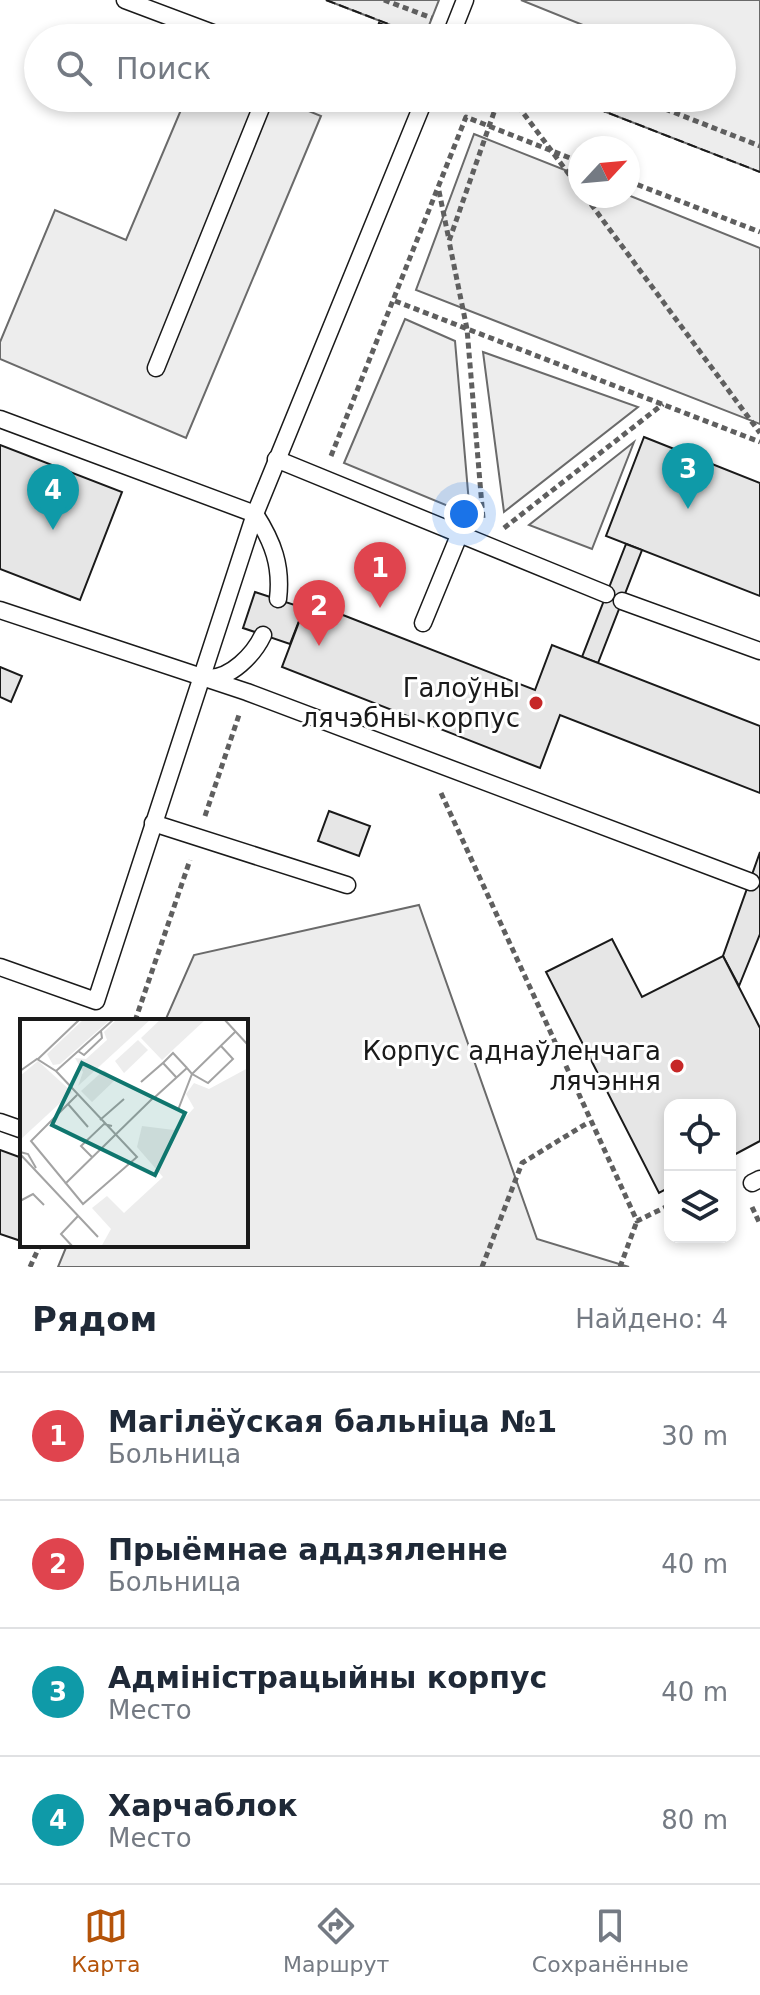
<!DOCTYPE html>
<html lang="ru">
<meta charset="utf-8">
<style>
:root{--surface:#fff;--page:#f2f2f3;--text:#1f2937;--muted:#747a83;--line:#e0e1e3;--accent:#b45309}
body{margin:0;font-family:"DejaVu Sans",sans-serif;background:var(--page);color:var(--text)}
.controls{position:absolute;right:24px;bottom:24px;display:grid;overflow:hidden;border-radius:16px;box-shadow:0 4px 12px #0003}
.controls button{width:72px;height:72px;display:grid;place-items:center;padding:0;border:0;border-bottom:2px solid var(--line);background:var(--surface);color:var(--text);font:40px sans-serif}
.compass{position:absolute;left:568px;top:136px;width:72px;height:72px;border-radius:50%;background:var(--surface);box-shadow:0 4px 12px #0003;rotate:64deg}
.you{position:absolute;left:464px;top:514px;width:28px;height:28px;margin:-20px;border:6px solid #fff;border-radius:50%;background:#1a73e8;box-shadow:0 0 0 12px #1a73e833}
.badge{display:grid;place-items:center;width:52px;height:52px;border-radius:50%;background:var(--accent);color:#fff;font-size:26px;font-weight:700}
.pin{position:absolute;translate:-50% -66px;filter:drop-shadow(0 2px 4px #0008)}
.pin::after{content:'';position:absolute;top:42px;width:28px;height:24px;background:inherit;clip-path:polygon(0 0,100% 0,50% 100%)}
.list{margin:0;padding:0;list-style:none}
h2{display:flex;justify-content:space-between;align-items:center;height:104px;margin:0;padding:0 32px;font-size:34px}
h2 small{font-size:26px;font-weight:400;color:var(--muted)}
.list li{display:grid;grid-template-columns:52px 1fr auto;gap:24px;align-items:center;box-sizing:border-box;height:128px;padding:0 32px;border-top:2px solid var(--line)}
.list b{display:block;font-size:30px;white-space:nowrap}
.list p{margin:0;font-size:26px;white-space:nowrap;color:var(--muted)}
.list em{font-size:26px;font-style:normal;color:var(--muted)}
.icon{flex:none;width:44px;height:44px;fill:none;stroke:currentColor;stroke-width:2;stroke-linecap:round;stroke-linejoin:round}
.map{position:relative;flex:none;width:760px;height:1267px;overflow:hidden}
.search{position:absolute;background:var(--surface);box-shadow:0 4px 12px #0003;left:24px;right:24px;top:24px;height:88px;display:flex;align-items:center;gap:20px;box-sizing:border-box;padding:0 28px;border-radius:44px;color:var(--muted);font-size:30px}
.sheet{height:616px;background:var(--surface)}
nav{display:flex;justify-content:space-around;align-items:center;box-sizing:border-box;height:112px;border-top:2px solid var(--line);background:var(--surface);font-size:22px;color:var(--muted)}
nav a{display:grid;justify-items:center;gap:4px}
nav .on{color:var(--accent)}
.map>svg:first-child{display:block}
.built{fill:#ededed;stroke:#6a6a6a;stroke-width:2}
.building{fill:#e6e6e6;stroke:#1a1a1a;stroke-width:2}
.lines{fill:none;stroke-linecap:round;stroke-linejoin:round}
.service-casing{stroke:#1a1a1a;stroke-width:19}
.path{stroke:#5f5f5f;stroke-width:5;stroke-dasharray:6 4;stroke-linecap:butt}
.service{stroke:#fff;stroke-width:16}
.fence{stroke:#1a1a1a;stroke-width:2;stroke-dasharray:10 4;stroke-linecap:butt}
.poi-dot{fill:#c62828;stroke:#fff;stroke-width:3}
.labels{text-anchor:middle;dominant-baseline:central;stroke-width:6;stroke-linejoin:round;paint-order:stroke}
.poi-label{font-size:26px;fill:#1a1a1a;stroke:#fff;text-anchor:end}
.inset-road{fill:none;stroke:#a3a3a3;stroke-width:2}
.view{fill:#0f766e;fill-opacity:0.15;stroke:#0f766e;stroke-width:4}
.inset-edge{fill:none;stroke:#1a1a1a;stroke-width:4}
</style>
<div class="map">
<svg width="760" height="1267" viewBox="0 0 760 1267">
<rect width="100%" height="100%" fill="#fff"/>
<g class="built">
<path d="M326,0H439L424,38Z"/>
<path d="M521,0H760V172L570,98H722V38H615Z"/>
<path d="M186,98H277L321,116L186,438L0,359V342L55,210L126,240Z"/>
<path d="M474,134L580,176V196L628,195L760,248V424L416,290Z"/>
<path d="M405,319L455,341L470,515L344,463Z"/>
<path d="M483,352L638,407L504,512Z"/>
<path d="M634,442L592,549L529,525Z"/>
<path d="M419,905L537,1239L629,1267H58L67,1245H246V1021H165L194,955Z"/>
</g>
<g class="building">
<path d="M379,23L414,37V38H373Z"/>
<path d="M644,437L760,483V596L606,536Z"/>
<path d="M0,445L122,492L80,600L0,569Z"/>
<path d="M626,544L642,550L598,663L582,657Z"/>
<path d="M255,592L304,608L290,644L243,628Z"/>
<path d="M307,601L535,690L552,645L760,726V793L560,715L540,768L282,667Z"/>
<path d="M0,667L22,676L11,702L0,697Z"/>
<path d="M329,811L370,826L359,856L318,841Z"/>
<path d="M760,852V934L739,986L723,956Z"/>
<path d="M612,939L642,997L723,956L760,1028V1141L730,1157V1105H670V1187L659,1193L546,972Z"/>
<path d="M0,1150L22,1158L21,1241L0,1234Z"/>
</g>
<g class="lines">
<defs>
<g id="service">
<path d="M125,0L226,38"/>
<path d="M450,38L465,0"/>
<path d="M397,98L421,106"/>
<path d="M156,368L265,98"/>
<path d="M0,419L255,514C273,542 282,566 278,599"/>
<path d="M276,459L606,594"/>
<path d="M622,601L760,651"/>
<path d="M0,610L247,692L751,882"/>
<path d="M423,623L460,533"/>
<path d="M207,678C231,679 254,654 263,635"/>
<path d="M153,823L347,885"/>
<path d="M0,967L96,1001L255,514L425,98"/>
<path d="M0,1122L20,1129"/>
<path d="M752,1183L760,1179"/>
</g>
</defs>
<use href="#service" class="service-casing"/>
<g class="path">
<path d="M384,0L432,18"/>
<path d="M512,98L580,189"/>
<path d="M637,98L760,146"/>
<path d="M628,181L760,232"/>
<path d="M439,191L449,240"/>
<path d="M585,196L760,433"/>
<path d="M395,301L760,442"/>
<path d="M331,456L466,117L580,162"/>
<path d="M483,518L467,329L449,241L499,98"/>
<path d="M504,528L663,404"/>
<path d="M441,793L637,1221L670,1205"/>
<path d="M205,816L240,712"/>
<path d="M135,1021L190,860"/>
<path d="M752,1207L760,1224"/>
<path d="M30,1267L40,1245"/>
<path d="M482,1267L522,1163L589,1122"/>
<path d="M620,1267L637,1221"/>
</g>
<use href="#service" class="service"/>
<g class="fence">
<path d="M326,0L425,38"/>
<path d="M570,98L760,172"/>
</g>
</g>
<g class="poi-dot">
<circle cx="536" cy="703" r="8"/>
<circle cx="677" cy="1066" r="8"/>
</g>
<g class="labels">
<g class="poi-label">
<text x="520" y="688">Галоўны<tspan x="520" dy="30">лячэбны корпус</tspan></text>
<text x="661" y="1051">Корпус аднаўленчага<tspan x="661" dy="30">лячэння</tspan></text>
</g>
</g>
<g transform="translate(20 1019)">
<rect width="228" height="228" fill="#fff"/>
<path d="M64,0H91L40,45L33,46L27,35ZM97,0H131L58,67L63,53L55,39L66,40L87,21L84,13ZM141,0H184L185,1L142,41L121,19ZM118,21L128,31L104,54L95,42ZM18,42L52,73L0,121V57ZM228,49V228H81L91,210L72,189L87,177L104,194L143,158L117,128L122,107L154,111L174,89L166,75L174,64L189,70ZM84,51L96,60L72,83L61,72Z" fill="#ededed"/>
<path class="inset-road" d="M204,0L228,26M58,32L64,36L82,19L81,12M18,40L60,0M143,44L153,34L167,49M0,52L17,40L36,52L94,0M36,52L117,138L63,185L11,122L57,76M121,63L143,44L156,58M135,78L167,49L172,55L215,13M48,85L68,108M158,91L172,55L188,64L213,40L201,27M80,101L104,80M0,133L8,135L16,149M0,135L78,218M73,139L61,127L84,105L92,107M45,165L133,79M0,182L13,175L24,186M53,228L41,215L58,197"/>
<path class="view" d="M62,44L165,94L135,156L32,106Z"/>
<rect width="228" height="228" class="inset-edge"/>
</g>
</svg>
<div class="controls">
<button><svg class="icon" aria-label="locate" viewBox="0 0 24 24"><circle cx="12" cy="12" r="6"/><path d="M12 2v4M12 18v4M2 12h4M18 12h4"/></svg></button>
<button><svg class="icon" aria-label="layers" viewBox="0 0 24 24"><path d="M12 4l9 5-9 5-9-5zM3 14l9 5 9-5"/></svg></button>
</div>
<svg class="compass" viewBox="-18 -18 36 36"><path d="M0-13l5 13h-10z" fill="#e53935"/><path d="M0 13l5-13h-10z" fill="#747a83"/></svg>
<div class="you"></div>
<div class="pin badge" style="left:380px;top:608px;background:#e0444e">1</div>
<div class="pin badge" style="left:319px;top:646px;background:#e0444e">2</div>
<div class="pin badge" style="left:688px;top:509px;background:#0f9aa8">3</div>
<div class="pin badge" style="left:53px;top:530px;background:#0f9aa8">4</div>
<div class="search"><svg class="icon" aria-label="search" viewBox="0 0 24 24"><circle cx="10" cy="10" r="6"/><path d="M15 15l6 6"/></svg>Поиск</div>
</div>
<section class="sheet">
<h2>Рядом<small>Найдено: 4</small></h2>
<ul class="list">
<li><span class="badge" style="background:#e0444e">1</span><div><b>Магілёўская бальніца №1</b><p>Больница</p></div><em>30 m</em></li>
<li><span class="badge" style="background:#e0444e">2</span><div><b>Прыёмнае аддзяленне</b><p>Больница</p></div><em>40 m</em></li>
<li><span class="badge" style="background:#0f9aa8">3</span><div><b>Адміністрацыйны корпус</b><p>Место</p></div><em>40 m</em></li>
<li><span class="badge" style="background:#0f9aa8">4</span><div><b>Харчаблок</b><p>Место</p></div><em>80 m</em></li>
</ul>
</section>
<nav>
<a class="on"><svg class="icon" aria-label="map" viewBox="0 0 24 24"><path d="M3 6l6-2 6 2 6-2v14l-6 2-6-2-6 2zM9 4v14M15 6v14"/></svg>Карта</a>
<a><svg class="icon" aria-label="directions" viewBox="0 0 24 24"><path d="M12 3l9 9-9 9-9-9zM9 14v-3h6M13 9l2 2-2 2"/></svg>Маршрут</a>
<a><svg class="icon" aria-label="saved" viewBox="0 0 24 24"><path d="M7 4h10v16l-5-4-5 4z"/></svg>Сохранённые</a>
</nav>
